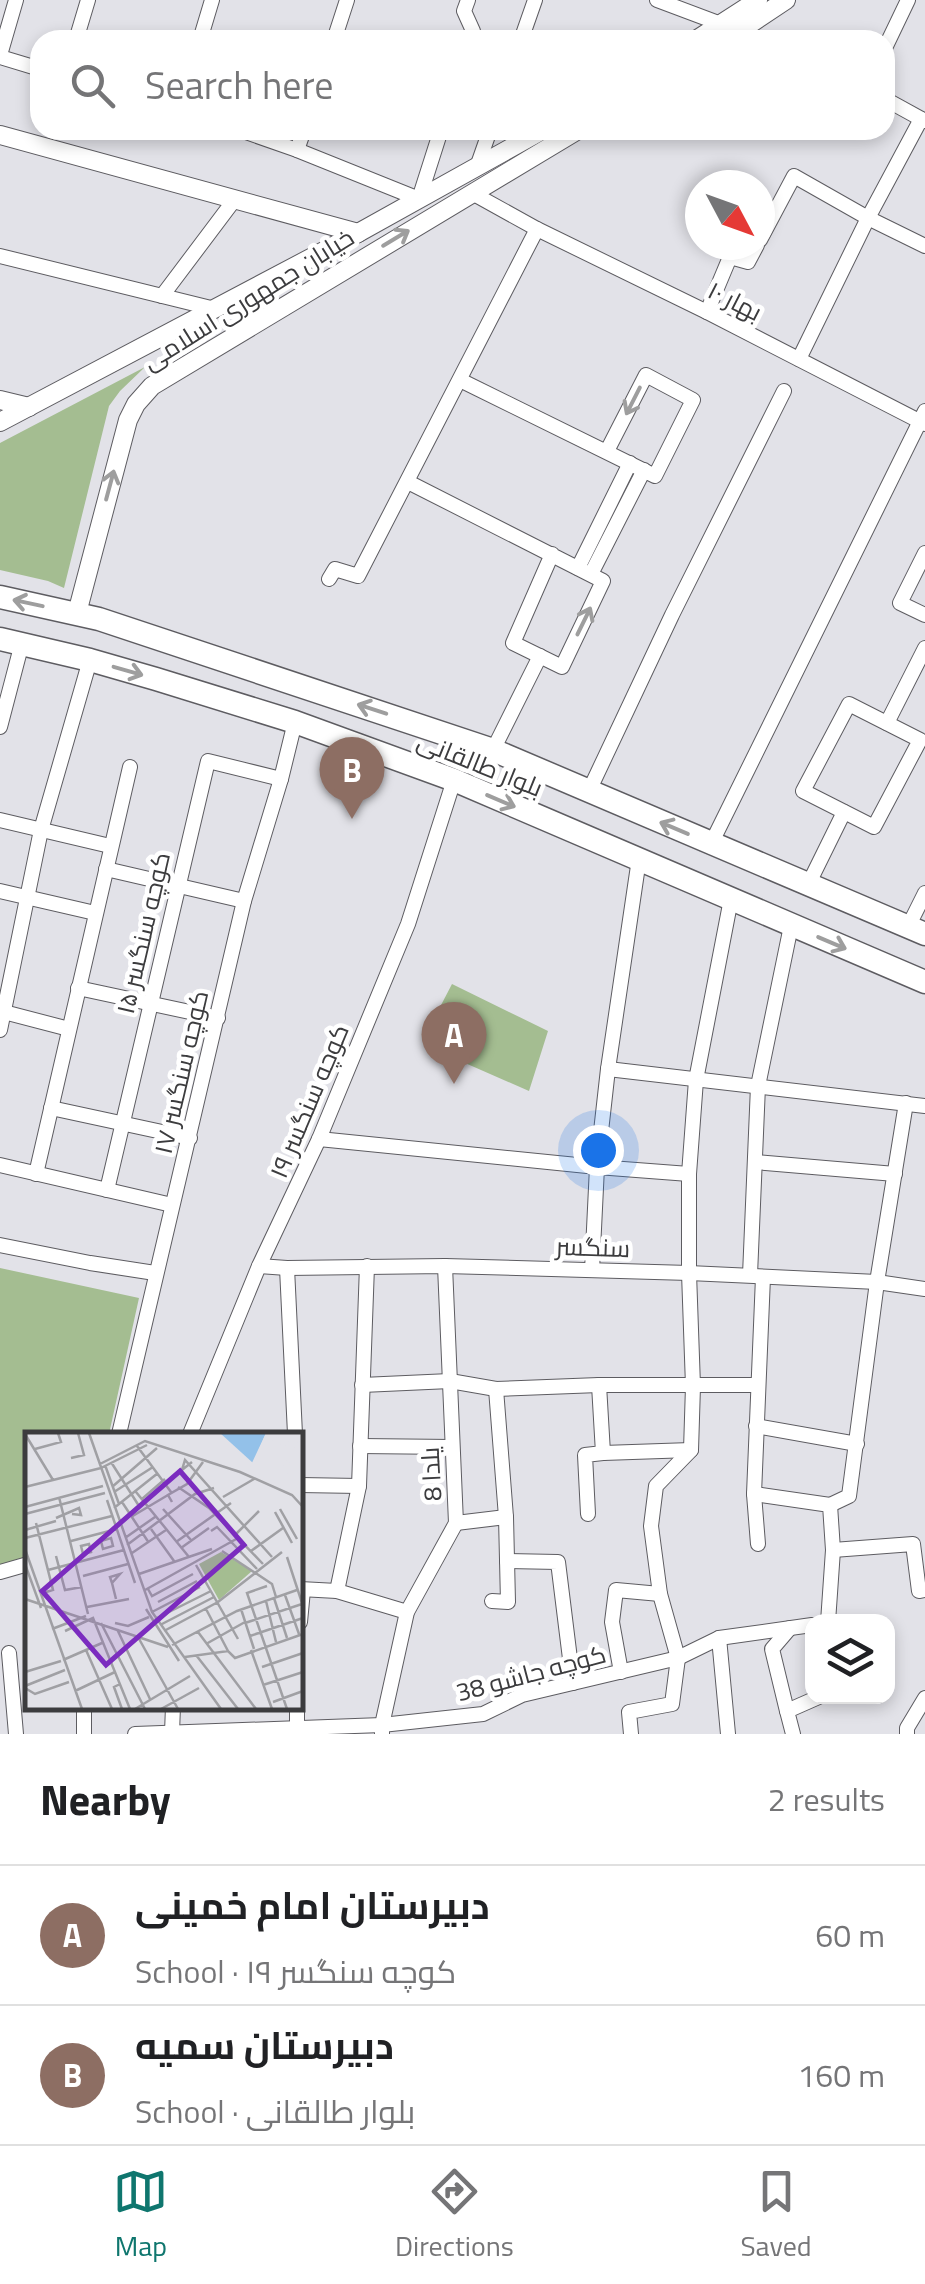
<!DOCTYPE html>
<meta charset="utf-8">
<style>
:root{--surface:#fff;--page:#f2f2f2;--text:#202124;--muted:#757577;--line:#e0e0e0;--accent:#0f766e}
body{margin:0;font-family:"Titillium Web",Cairo,sans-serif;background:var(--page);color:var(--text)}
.controls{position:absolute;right:30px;bottom:30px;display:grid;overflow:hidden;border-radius:20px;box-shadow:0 5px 15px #0003}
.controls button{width:90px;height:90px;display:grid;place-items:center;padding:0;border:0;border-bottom:2px solid var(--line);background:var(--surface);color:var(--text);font:50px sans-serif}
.compass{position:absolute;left:685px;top:170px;width:90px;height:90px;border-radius:50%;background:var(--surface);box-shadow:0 5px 15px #0003;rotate:131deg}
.you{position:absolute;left:598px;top:1150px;width:35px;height:35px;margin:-25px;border:8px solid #fff;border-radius:50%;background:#1a73e8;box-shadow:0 0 0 15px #1a73e833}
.badge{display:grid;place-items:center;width:65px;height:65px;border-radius:50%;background:var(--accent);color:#fff;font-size:32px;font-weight:700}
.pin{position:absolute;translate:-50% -82px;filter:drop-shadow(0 2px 5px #0008)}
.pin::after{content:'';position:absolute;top:52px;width:35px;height:30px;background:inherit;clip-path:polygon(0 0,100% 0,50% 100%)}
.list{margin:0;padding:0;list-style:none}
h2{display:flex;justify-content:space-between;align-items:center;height:130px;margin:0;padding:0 40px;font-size:42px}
h2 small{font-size:32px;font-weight:400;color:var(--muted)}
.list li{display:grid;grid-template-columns:65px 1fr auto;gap:30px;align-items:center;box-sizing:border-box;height:140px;padding:0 40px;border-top:2px solid var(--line)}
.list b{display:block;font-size:38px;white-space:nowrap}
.list p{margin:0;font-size:32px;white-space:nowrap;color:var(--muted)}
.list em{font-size:32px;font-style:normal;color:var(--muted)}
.icon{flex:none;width:55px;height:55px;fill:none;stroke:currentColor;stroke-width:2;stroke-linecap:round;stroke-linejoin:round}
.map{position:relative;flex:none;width:925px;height:1734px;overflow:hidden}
.search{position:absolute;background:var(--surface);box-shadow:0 5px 15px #0003;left:30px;right:30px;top:30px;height:110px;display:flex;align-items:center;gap:25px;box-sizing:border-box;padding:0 35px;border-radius:30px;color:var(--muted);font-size:38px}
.sheet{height:410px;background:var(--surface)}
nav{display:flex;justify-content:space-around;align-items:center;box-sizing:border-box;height:140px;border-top:2px solid var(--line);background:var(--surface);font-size:28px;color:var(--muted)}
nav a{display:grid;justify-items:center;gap:5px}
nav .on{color:var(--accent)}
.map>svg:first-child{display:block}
.green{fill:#a4bd91}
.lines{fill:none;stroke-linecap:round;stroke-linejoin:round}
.minor-casing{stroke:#5d5c61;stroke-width:16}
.tertiary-casing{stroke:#5d5c61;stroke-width:20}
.primary-casing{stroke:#5d5c61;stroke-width:25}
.minor{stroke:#fff;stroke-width:14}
.tertiary{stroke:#fff;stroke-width:18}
.primary{stroke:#fff;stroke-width:22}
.oneway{stroke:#9e9e9e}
.labels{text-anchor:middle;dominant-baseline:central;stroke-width:9;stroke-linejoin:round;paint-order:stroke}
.street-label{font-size:25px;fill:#3c3c3e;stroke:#fff}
.inset-road{fill:none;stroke:#a0a0a4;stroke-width:2.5}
.view{fill:#7b2cbf;fill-opacity:0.15;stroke:#7b2cbf;stroke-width:5}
.inset-edge{fill:none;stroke:#3c3c3e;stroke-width:5}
</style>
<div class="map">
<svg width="925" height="1734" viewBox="0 0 925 1734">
<rect width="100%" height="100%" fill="#e2e2e8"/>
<g class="green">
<path d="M145,367L120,391L109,406L64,588L48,581L0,570V443Z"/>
<path d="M452,984L548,1031L529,1091L440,1052L444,1041L426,1034Z"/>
<path d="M0,1268L139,1298L109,1434H28L27,1560L0,1568Z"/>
</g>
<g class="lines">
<defs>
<g id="minor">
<path d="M468,0L464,11L473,31L470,40"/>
<path d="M657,0L721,24"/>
<path d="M76,40L88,0"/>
<path d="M200,40L212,0"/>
<path d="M334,40L347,0"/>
<path d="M521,40L535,0"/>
<path d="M885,48L908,0"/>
<path d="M0,55L16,0"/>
<path d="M0,57L40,69"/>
<path d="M885,99L925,121"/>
<path d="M240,130L297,150L419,199L441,130"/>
<path d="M297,150L304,130"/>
<path d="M477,167L490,130"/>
<path d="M472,193L537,229L707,312L925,424"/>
<path d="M760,240L794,176L868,218L925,246"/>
<path d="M0,256L215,309"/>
<path d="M162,296L235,199"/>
<path d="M707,312L730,257L748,262L757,245"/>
<path d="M799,359L868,218L921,119"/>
<path d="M460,380L655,476L693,400L646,375L607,451"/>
<path d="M408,482C473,515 538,548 603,581L562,667L513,643L552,554"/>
<path d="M925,553L900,603L925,615"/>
<path d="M578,568L630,463"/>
<path d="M591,574L644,470"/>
<path d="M329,579L335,569L358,576L537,229"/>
<path d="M849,704L920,740L874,827L803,791Z"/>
<path d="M887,723L925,648"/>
<path d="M0,727L22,643"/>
<path d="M493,750L540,656"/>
<path d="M589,791L672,615L784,391"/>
<path d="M0,820L110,846"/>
<path d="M711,844L925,411"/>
<path d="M106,869L244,901"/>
<path d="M808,885L844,812"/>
<path d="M0,891L95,913"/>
<path d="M908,927L925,893"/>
<path d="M78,988L218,1018"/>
<path d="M0,1011L69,1029"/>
<path d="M0,1030L41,830L90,660"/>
<path d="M608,1069L925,1106"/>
<path d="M51,1108L190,1138"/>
<path d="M319,1139L597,1167L689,1174"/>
<path d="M755,1162L895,1174"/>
<path d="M0,1165L172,1205"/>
<path d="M36,1174L130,767"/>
<path d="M107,1190L208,761L281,779"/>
<path d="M0,1245L90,1263L155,1273"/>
<path d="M259,1266L287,1268L445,1266L689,1273L877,1282L925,1289"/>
<path d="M287,1268L295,1434"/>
<path d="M592,1270L597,1167L608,1069L639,859"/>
<path d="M750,1275L758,1086L791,926"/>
<path d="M362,1385L450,1381L496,1389L599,1385H758"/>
<path d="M756,1426L857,1444"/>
<path d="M119,1434L244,901L281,779L295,722"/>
<path d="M190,1434L259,1266L319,1139L408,924L454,780"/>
<path d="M360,1446L452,1447"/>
<path d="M603,1453L691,1450"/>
<path d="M300,1485L359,1486"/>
<path d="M754,1494L830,1505L833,1550L828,1622"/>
<path d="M830,1505L849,1496L877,1282L906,1103"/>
<path d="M588,1514L585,1455L603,1453L599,1385"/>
<path d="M456,1523L506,1517"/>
<path d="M758,1544L754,1494L763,1277"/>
<path d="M833,1550L913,1544L919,1591L925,1590"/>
<path d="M507,1561L558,1562L573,1683"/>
<path d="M0,1572L28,1564"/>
<path d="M300,1589L337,1591L407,1612"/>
<path d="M337,1591L359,1486L367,1266"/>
<path d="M492,1601L508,1602L506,1517L496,1389"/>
<path d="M300,1622L303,1590"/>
<path d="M719,1638L728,1734"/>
<path d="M9,1653L16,1734"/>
<path d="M621,1672L612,1622L616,1590L660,1594"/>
<path d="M84,1706V1734"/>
<path d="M297,1706V1734"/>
<path d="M787,1711L772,1649L790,1628"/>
<path d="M172,1733L173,1706"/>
<path d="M135,1734L382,1725L483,1714L522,1695L678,1658L719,1638L812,1625"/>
<path d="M382,1734V1725L407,1612L456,1523L445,1266"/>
<path d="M631,1734L629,1712L672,1704L678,1658L660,1594L651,1526L656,1486L691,1450L693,1386L689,1273V1174L696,1080L731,899"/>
<path d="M793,1734L787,1711L821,1696"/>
<path d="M907,1734V1728L925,1698"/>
</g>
<g id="tertiary">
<path d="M696,40L758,0"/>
<path d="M726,40L786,0"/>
<path d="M0,135L358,233"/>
<path d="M0,400L29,407"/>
<path d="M0,422L358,233L543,130"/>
<path d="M77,613L128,420L136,404L152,386L578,130"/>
</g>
<g id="primary">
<path d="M0,597L99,619L493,750L925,934"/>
<path d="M0,639L90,660L156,679L295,722L454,780L925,982"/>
</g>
</defs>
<use href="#minor" class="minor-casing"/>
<use href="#tertiary" class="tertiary-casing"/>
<use href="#primary" class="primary-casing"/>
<use href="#minor" class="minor"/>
<use href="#tertiary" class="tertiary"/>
<use href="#primary" class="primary"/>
</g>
<defs><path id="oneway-shaft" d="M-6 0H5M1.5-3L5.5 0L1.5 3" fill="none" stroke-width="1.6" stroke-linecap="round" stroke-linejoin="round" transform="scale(2.5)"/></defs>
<g class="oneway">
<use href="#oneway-shaft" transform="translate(396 238) rotate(-31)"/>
<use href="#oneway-shaft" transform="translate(633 401) rotate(117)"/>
<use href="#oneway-shaft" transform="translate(110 485) rotate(-75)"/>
<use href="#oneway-shaft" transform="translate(28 603) rotate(-168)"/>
<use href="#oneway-shaft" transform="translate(584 621) rotate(-64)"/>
<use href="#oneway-shaft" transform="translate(128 671) rotate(16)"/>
<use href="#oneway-shaft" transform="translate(372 709) rotate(-162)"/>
<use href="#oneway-shaft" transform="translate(501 801) rotate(23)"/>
<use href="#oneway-shaft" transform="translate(674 828) rotate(-157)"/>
<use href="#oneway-shaft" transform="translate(832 943) rotate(23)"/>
</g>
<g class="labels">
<g class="street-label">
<text transform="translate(248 299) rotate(-32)">خیابان جمهوری اسلامی</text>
<text transform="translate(735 301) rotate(27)">بهار ۱۰</text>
<text transform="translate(480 764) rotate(22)">بلوار طالقانی</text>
<text transform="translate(143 933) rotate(-77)">کوچه سنگسر ۱۵</text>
<text transform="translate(181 1072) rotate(-77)">کوچه سنگسر ۱۷</text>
<text transform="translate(309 1101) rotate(-67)">کوچه سنگسر ۱۹</text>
<text transform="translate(593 1247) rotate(2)">سنگسر</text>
<text transform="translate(431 1474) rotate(-93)">یلدا 8</text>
<text transform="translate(531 1673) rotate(-15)">کوچه جاشو 38</text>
</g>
</g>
<g transform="translate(25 1432)">
<rect width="278" height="278" fill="#e2e2e8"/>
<path d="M196,120L227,139L194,168L174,132Z" fill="#a4bd91"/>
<path d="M195,1H241L228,31Z" fill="#93c1e9"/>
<path d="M241,1L259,8L264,1L277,3L262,37L274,49L269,61L268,47L257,37L274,7L268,3L260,14L244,7L233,34L225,35Z" fill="#e2e2e8"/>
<path class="inset-road" d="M64,1L127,180L196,277M0,2L28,48M112,14L146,60M10,17L36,10L33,1M46,26L59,23L53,1M86,30L114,74M75,32L120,9L215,40L267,63L278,75M80,33L94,72M76,36L122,13M156,41L160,28L247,125M143,49L167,30M0,55L76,36M87,55L132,16M153,55L184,76L238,132M89,60L128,35M111,60L164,125M34,65L63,182M198,65L229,47M117,67L140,47M82,68L110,151M97,70L124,111M147,70L143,63L162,52L178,30M0,75L78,54M89,76L133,41M138,77L166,108M255,77L272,107M250,80L267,111M0,82L80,61M106,85L143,63M31,86L54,76L56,83L47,82M11,91L28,158L18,161M126,97L149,129M0,98L31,89M186,99L192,95L232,137M210,103L234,79M0,106L87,84M86,106L88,114L78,117L76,109ZM100,106L130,85M46,109L92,97M151,110L206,71M64,112L66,120L58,122L56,114ZM102,113L170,62L189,56M156,116L184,96M0,117L57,277M197,119L247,152L251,165M226,119L258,96M107,121L141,98M31,124L40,158L57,155M262,125L278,174M0,132L16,176M171,133L213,207M23,138L99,118M114,142L187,117M58,144L103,132M87,151L95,142L85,145L87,151L91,167M242,154L222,161L262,277M123,157L127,164L168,142M120,158L213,106M260,163L274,202M249,166L262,206M0,167L143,215M241,169L251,210M133,170L172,149M62,175L104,167M121,177L154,229M181,177L203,219M216,177L229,217M127,180L175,155M130,187L186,159M76,191L120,277M90,191L103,194L124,185M220,191L277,172M137,192L189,165M27,197L61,184M92,197L125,267M40,199L68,186L105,277M139,199L193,170L257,120M173,200L231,277M225,204L278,186M113,205L153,277M181,212L220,190M147,213L212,179L272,158M61,218L87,277M226,218L247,277M171,223L213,277M160,225L203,219L210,226L278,202M38,228L77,211M237,235L278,221M0,240L36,229M95,252L89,255L97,277M238,253L278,240M0,254L40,238M0,256L10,262L44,250M50,259L90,240M248,270L278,259M110,277L165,244M136,277L174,256"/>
<path class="view" d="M155,39L219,113L81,233L17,159Z"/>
<rect width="278" height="278" class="inset-edge"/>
</g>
</svg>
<div class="controls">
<button><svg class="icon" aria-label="layers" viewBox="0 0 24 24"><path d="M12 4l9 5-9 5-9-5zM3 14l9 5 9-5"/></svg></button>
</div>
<svg class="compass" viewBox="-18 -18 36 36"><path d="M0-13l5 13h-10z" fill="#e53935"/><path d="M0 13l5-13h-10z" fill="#757577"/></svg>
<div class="you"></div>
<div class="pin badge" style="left:454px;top:1084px;background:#8d6e63">A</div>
<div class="pin badge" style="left:352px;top:819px;background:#8d6e63">B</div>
<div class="search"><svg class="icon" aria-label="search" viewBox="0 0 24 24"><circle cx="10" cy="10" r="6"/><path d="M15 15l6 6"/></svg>Search here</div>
</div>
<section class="sheet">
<h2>Nearby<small>2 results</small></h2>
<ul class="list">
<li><span class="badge" style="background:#8d6e63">A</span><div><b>دبیرستان امام خمینی</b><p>School · کوچه سنگسر ۱۹</p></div><em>60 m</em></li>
<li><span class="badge" style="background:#8d6e63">B</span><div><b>دبیرستان سمیه</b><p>School · بلوار طالقانی</p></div><em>160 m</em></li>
</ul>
</section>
<nav>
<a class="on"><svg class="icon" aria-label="map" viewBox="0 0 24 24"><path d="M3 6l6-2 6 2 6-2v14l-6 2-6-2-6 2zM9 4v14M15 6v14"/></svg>Map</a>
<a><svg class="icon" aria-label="directions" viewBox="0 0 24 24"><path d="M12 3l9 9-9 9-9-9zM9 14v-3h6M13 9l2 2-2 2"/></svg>Directions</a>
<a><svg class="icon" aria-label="saved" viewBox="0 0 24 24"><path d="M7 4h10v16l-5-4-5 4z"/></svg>Saved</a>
</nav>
